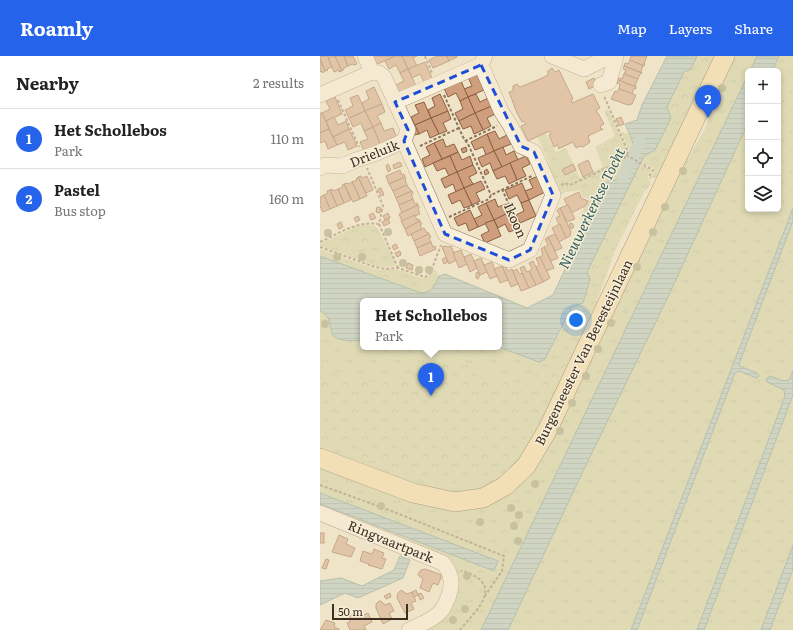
<!DOCTYPE html>
<meta charset="utf-8">
<style>
:root{--surface:#fff;--page:#f2f2f2;--text:#222;--muted:#767676;--line:#e0e0e0;--accent:#2563eb}
body{margin:0;font-family:Literata,serif;background:var(--page);color:var(--text)}
.controls{position:absolute;right:12px;top:12px;display:grid;overflow:hidden;border-radius:6px;box-shadow:0 2px 6px #0003}
.controls button{width:36px;height:36px;display:grid;place-items:center;padding:0;border:0;border-bottom:1px solid var(--line);background:var(--surface);color:var(--text);font:20px sans-serif}
.scale{position:absolute;left:12px;bottom:10px;width:76px;box-sizing:border-box;padding-left:4px;border:2px solid #3d2e20;border-top:0;font-size:11px;line-height:14px;white-space:nowrap;color:#3d2e20;-webkit-text-stroke:3px #f7eed8;paint-order:stroke}
.you{position:absolute;left:256px;top:264px;width:14px;height:14px;margin:-10px;border:3px solid #fff;border-radius:50%;background:#1a73e8;box-shadow:0 0 0 6px #1a73e833}
.badge{display:grid;place-items:center;width:26px;height:26px;border-radius:50%;background:var(--accent);color:#fff;font-size:13px;font-weight:700}
.pin{position:absolute;translate:-50% -33px;filter:drop-shadow(0 1px 2px #0008)}
.pin::after{content:'';position:absolute;top:21px;width:14px;height:12px;background:inherit;clip-path:polygon(0 0,100% 0,50% 100%)}
.popup{position:absolute;left:40px;top:242px;width:142px;height:52px;box-sizing:border-box;display:grid;place-content:center;border-radius:6px;background:var(--surface);filter:drop-shadow(0 1px 3px #0005);font-size:13px;white-space:nowrap;color:var(--muted)}
.popup b{font-size:15px;color:var(--text)}
.popup::after{content:'';position:absolute;left:50%;top:100%;margin-left:-8px;border:8px solid transparent;border-top-color:var(--surface)}
.list{margin:0;padding:0;list-style:none}
h2{display:flex;justify-content:space-between;align-items:center;height:52px;margin:0;padding:0 16px;font-size:17px}
h2 small{font-size:13px;font-weight:400;color:var(--muted)}
.list li{display:grid;grid-template-columns:26px 1fr auto;gap:12px;align-items:center;box-sizing:border-box;height:60px;padding:0 16px;border-top:1px solid var(--line)}
.list b{display:block;font-size:15px;white-space:nowrap}
.list p{margin:0;font-size:13px;white-space:nowrap;color:var(--muted)}
.list em{font-size:13px;font-style:normal;color:var(--muted)}
.icon{flex:none;width:22px;height:22px;fill:none;stroke:currentColor;stroke-width:2;stroke-linecap:round;stroke-linejoin:round}
.map{position:relative;flex:none;width:473px;height:574px;overflow:hidden}
header{display:flex;align-items:center;gap:24px;box-sizing:border-box;height:56px;padding:0 20px;background:var(--accent);color:#fff}
header strong{font-size:19px}
nav{display:flex;gap:22px;margin-inline-start:auto;font-size:14px}
main{display:flex}
aside{flex:1;background:var(--surface)}
.map>svg:first-child{display:block}
.grass{fill:url(#grass-tufts)}
.forest{fill:url(#forest-crowns)}
.water{fill:url(#water-rules);stroke:#6f938a}
.lines{fill:none;stroke-linecap:round;stroke-linejoin:round}
.canal{stroke:#a9c4bc;stroke-width:11}
.building{fill:#cf9f7d;stroke:#8d5f41}
.minor-casing{stroke:#8d765c;stroke-width:16}
.major-casing{stroke:#5b4430;stroke-width:20}
.path{stroke:#8d765c;stroke-width:2;stroke-dasharray:3 2;stroke-linecap:butt}
.minor{stroke:#faf1dc;stroke-width:15}
.major{stroke:#f3d9a0;stroke-width:19}
.tree{fill:#96986f}
.marked{fill:none;stroke:#1d4ed8;stroke-width:3;stroke-dasharray:8 5;stroke-linejoin:round}
.labels{text-anchor:middle;dominant-baseline:central;stroke-width:3;stroke-linejoin:round;paint-order:stroke}
.street-label{font-size:13px;fill:#3d2e20;stroke:#f7eed8}
.water-label{font-size:14px;font-style:italic;fill:#2f5d5a;stroke:#f7eed8}
</style>
<header>
<strong>Roamly</strong>
<nav><a>Map</a><a>Layers</a><a>Share</a></nav>
</header>
<main>
<aside>
<h2>Nearby<small>2 results</small></h2>
<ul class="list">
<li><span class="badge">1</span><div><b>Het Schollebos</b><p>Park</p></div><em>110 m</em></li>
<li><span class="badge">2</span><div><b>Pastel</b><p>Bus stop</p></div><em>160 m</em></li>
</ul>
</aside>
<div class="map">
<svg width="473" height="574" viewBox="0 0 473 574">
<defs>
<pattern id="grass-tufts" width="24" height="20" patternUnits="userSpaceOnUse"><rect width="24" height="20" fill="#c9cf9b"/><path d="M3 7l-1-3M5 7V3M7 7l1-3M15 17l-1-3M17 17v-4M19 17l1-3" fill="none" stroke="#aeb285"/></pattern>
<pattern id="forest-crowns" width="20" height="18" patternUnits="userSpaceOnUse"><rect width="20" height="18" fill="#c9cf9b"/><path d="M2 6a3 3 0 1 1 6 0M12 15a3 3 0 1 1 6 0" fill="none" stroke="#aeb285"/></pattern>
<pattern id="water-rules" width="6" height="5" patternUnits="userSpaceOnUse"><rect width="6" height="5" fill="#a9c4bc"/><path d="M0 2.5h6" fill="none" stroke="#8ba098"/></pattern>
</defs>
<rect width="100%" height="100%" fill="#f0e4c8"/>
<g class="grass">
<path d="M410,0H437L430,15H428V19L161,574H98L123,561L136,515L0,454V448L174,515L178,505L0,437V406L94,441L186,438L351,131L385,73Z"/>
<path d="M459,0H473V152L311,574H188L265,411L348,241L428,67V153H458V15H452Z"/>
<path d="M473,165V314L469,324L464,325L450,320L447,326L464,334L465,340L377,574H317L415,317L419,315L436,322L437,317L420,310L418,308Z"/>
<path d="M43,188L50,190L51,201L55,204L56,210L18,196Z"/>
<path d="M0,193L55,213L53,219L0,200Z"/>
<path d="M0,203L43,245V291H179L245,300L185,403L0,379Z"/>
<path d="M473,339V489L441,574H384Z"/>
<path d="M229,350L206,398L184,421L162,433L147,436H133L104,432L0,394V384L86,418L118,427H146L194,400L207,382L222,354Z"/>
<path d="M473,513V574H450Z"/>
</g>
<g class="forest">
<path d="M377,0H396L340,121L337,120L335,123L332,121L334,112L321,106L324,99L335,94L351,62L347,52L364,16L371,13Z"/>
<path d="M288,53L307,95L305,99L311,104L309,108L303,112L296,124L287,126L263,178L264,167L259,161L269,143L262,141L260,134L246,136L238,140L226,112L230,109L217,80L225,76L236,96L246,92L260,122L283,111L275,91L295,80L284,55Z"/>
<path d="M301,76L309,78C313,86 316,93 312,101L311,100Z"/>
<path d="M320,108L331,114L327,122L330,124L331,129L324,136L295,195L271,262L229,350L222,354L207,382L194,400L185,410L173,419L161,424L146,427H118L86,418L0,384V310L17,319L36,324L58,326L90,319L116,305L129,303L166,315L202,335L225,303L240,276L252,251L266,216Z"/>
<path d="M45,169L55,170L58,173L76,208L74,210L65,211L56,210L55,204L51,201L49,190L43,188L18,196L0,190V188L35,171Z"/>
<path d="M55,213C63,215 70,213 78,214C88,215 99,225 109,221L114,213L116,214L119,220C114,231 113,236 101,237L53,219Z"/>
</g>
<g class="water">
<path d="M347,0H377L371,13L364,16L347,51L351,62L335,94L324,100L267,216L270,223L263,247L252,251L225,303L219,306L179,291V245H43V285C35,284 21,286 15,281C8,276 14,261 0,255V200L101,237C113,236 114,231 119,220L125,218L207,252L233,239L257,188L261,189L265,179L263,178L287,126L296,124C298,121 300,116 302,113C304,111 308,110 310,107C319,94 310,80 305,68L317,64L322,49Z"/>
<path d="M437,0H459L452,15H430Z"/>
<path d="M428,19V67L348,241L265,411L188,574H161Z"/>
<path d="M473,152V165L419,308L420,310L437,317L439,320L436,322L419,315L415,317L317,574H311Z"/>
<path d="M473,315V339L384,574H377L465,340L464,334L447,326L446,323L450,320L464,325L469,324Z"/>
<path d="M0,437L178,505L174,515L0,448Z"/>
<path d="M473,489V513L450,574H441Z"/>
<path d="M80,500L90,504L83,522L38,542L25,537L0,549V525L21,522L42,530L74,514Z"/>
</g>
<g class="lines">
<path class="canal" d="M302,122L320,85"/>
</g>
<g class="building">
<path d="M0,0H8L12,11L7,13L8,14L5,15L0,3Z"/>
<path d="M12,0H15L22,15L19,16V14L14,16L8,2Z"/>
<path d="M15,0H24L28,10L24,12V13L22,15Z"/>
<path d="M24,0H33L37,8L34,9L33,8L28,10Z"/>
<path d="M53,0H73V1L57,8Z"/>
<path d="M75,0H82L88,13L80,17L76,9L69,13L65,5Z"/>
<path d="M82,0H97L93,2L97,10L88,13Z"/>
<path d="M117,0H127L129,5L113,12L109,4Z"/>
<path d="M127,0H137V1L129,5Z"/>
<path d="M311,0H327L324,8H325L324,10L310,4Z"/>
<path d="M0,3L5,15L3,17L2,15L0,16Z"/>
<path d="M310,4L324,10L323,9L321,15L322,17L304,10L305,7L308,8Z"/>
<path d="M105,6L112,22L104,26L100,18L92,22L88,13Z"/>
<path d="M304,10L322,17L320,18L318,23L304,18L306,14L303,13Z"/>
<path d="M232,12L235,16L239,14L253,43L251,44L252,47L273,38L280,52L276,54L277,57H278L284,68L280,70L281,73H283L268,80L270,86L263,91L260,90L256,92L253,86L238,93L239,92L237,89L234,91L229,79L231,78L229,75L208,85L201,70L206,68L204,65L202,66L197,57L189,36L193,35V30L197,28L200,31L220,23L228,19V15Z"/>
<path d="M88,13L96,30L79,37L76,29L84,25L80,17Z"/>
<path d="M157,18L164,34L148,41L144,33L152,30L148,21Z"/>
<path d="M304,18L318,23L315,29L316,31L298,24L299,22L302,23Z"/>
<path d="M274,22L277,29L269,33L266,26Z"/>
<path d="M298,24L316,31V33L314,32L312,38L299,33L300,28L297,27Z"/>
<path d="M141,25L148,41L140,45L136,37L128,41L124,32Z"/>
<path d="M54,31L62,48L45,55L42,47L49,43L46,35Z"/>
<path d="M299,33L316,39L312,48L308,49L291,43L295,35L297,36Z"/>
<path d="M120,38L128,55L111,62L108,54L115,50L112,42Z"/>
<path d="M156,38L160,46L168,42L172,50L155,57L148,41Z"/>
<path d="M38,39L45,55L29,62L25,54L33,50L30,42Z"/>
<path d="M15,41L22,58L6,65L2,57L10,53L6,45Z"/>
<path d="M148,41L155,57L139,65L135,57L143,53L140,45Z"/>
<path d="M104,46L111,62L95,69L91,61L99,57L95,49Z"/>
<path d="M62,48L65,56L57,60L61,67L53,71L45,55Z"/>
<path d="M172,50L175,58L167,62L171,70L163,74L155,57Z"/>
<path d="M45,55L53,71L44,75L41,67L33,71L29,62Z"/>
<path d="M128,55L131,63L123,67L127,75L119,78L111,62Z"/>
<path d="M0,57H2L9,73L0,77Z"/>
<path d="M155,57L163,74L154,78L151,70L143,73L139,65Z"/>
<path d="M14,61L18,69L26,65L29,73L13,81L6,65Z"/>
<path d="M301,61L304,68L299,70L296,63Z"/>
<path d="M111,62L119,78L110,82L107,74L99,78L95,69Z"/>
<path d="M61,67L64,75L73,72L76,80L60,88L53,71Z"/>
<path d="M53,71L60,88L44,95L40,86L48,83L44,75Z"/>
<path d="M96,72L99,78L94,79L92,74Z"/>
<path d="M9,73L17,89L8,93L5,85L0,87V77Z"/>
<path d="M29,73L37,90L28,94L25,86L17,89L13,81Z"/>
<path d="M175,75L179,83L187,79L191,88L174,95L167,78Z"/>
<path d="M167,78L174,95L166,99L163,91L155,94L151,86Z"/>
<path d="M123,83L126,91L134,88L138,96L122,103L114,87Z"/>
<path d="M114,87L122,103L105,111L102,103L110,99L106,91Z"/>
<path d="M146,91L147,95L143,97L141,93Z"/>
<path d="M183,91L186,99L194,95L198,104L182,111L174,95Z"/>
<path d="M174,95L182,111L173,115L170,107L162,111L158,102Z"/>
<path d="M138,96L142,104L150,100L153,109L137,116L130,100Z"/>
<path d="M130,100L137,116L129,120L125,112L117,115L113,107Z"/>
<path d="M206,100L210,108L202,112L206,120L197,124L190,107Z"/>
<path d="M268,104L273,116L263,121L258,109Z"/>
<path d="M80,106L82,110L74,113L73,109Z"/>
<path d="M190,107L197,124L189,128L185,120L177,123L173,115Z"/>
<path d="M68,108L71,114L68,116L66,110Z"/>
<path d="M253,108L256,114L245,119L242,114Z"/>
<path d="M153,109L157,117L149,121L153,128L144,132L137,116Z"/>
<path d="M167,113L169,117L165,119L164,115Z"/>
<path d="M80,114L82,119L84,118L85,121L69,128L66,120Z"/>
<path d="M137,116L144,132L136,136L133,128L125,132L121,123Z"/>
<path d="M41,120L42,122L47,120L53,134L46,137L38,121Z"/>
<path d="M218,120L225,136L209,144L205,135L213,132L209,124Z"/>
<path d="M38,121L47,140L40,143L32,126L37,124L36,123Z"/>
<path d="M85,121L86,123L85,124L87,129L73,135L69,128Z"/>
<path d="M161,125L165,133L156,137L160,145L152,149L144,132Z"/>
<path d="M32,126L40,143L33,146L24,128L27,127L28,128Z"/>
<path d="M202,127L209,144L201,147L197,139L189,143L185,134Z"/>
<path d="M24,128L31,144L24,147L18,133L23,131L22,129Z"/>
<path d="M87,129L89,133H90L92,135L76,142L73,135Z"/>
<path d="M61,132L64,139L61,140L58,133Z"/>
<path d="M144,132L152,149L144,152L140,144L132,148L128,139Z"/>
<path d="M12,133L13,135L18,133L24,147L17,150L10,134Z"/>
<path d="M10,134L17,150L10,153L4,139L8,137L7,135Z"/>
<path d="M92,135L93,138H91L93,143L79,149L76,142Z"/>
<path d="M259,136L261,142L268,145L265,150L251,157L244,143Z"/>
<path d="M4,139L10,153L3,156L0,150V141Z"/>
<path d="M93,143L95,148L97,147L98,149L82,157L79,149Z"/>
<path d="M175,143L178,151L186,148L190,156L174,164L166,147Z"/>
<path d="M209,144L216,160L200,167L196,159L204,155L201,147Z"/>
<path d="M166,147L174,164L158,171L154,163L162,159L158,151Z"/>
<path d="M98,149L99,152L98,153L100,158L82,165L79,158Z"/>
<path d="M248,149L255,163L247,166L240,152Z"/>
<path d="M57,151L61,152L60,157L56,156Z"/>
<path d="M240,152L251,176L250,180L246,182L236,162L240,160L237,154Z"/>
<path d="M150,154L158,171L149,175L146,167L138,170L134,162Z"/>
<path d="M190,156L197,173L189,176L185,168L178,172L174,164Z"/>
<path d="M53,157L56,162L51,164L49,159Z"/>
<path d="M68,157L70,162L65,164L63,160Z"/>
<path d="M95,159L97,164L99,163L100,165L85,173L81,165Z"/>
<path d="M38,160L40,164L36,166L34,162Z"/>
<path d="M68,163L70,167L64,170L62,166Z"/>
<path d="M174,164L181,180L165,187L161,179L169,175L165,167Z"/>
<path d="M100,165L102,168L100,169L102,173L88,180L85,173Z"/>
<path d="M21,166L23,171L19,173L17,168Z"/>
<path d="M252,167L254,171L251,173L249,168Z"/>
<path d="M240,168L246,182L239,186L232,172Z"/>
<path d="M104,172L107,177L108,176L109,178L94,185L91,178Z"/>
<path d="M260,177L264,179L260,188L256,186Z"/>
<path d="M109,178L111,181L109,182L111,186L97,192L94,185Z"/>
<path d="M235,178L242,192L235,195L228,181Z"/>
<path d="M228,181L238,202L231,205L224,191L228,189L225,183Z"/>
<path d="M111,186L113,191L115,190L116,193L100,200L97,192Z"/>
<path d="M76,188L78,192L74,194L72,190Z"/>
<path d="M125,190L128,191L131,190L137,204L129,208L122,191Z"/>
<path d="M224,191L234,212L226,215L220,201L223,199L221,193Z"/>
<path d="M141,194L147,208L139,212L133,197Z"/>
<path d="M80,195L81,199L77,201L75,197Z"/>
<path d="M151,198L157,212L150,216L144,201Z"/>
<path d="M126,201L128,206L124,208L122,203Z"/>
<path d="M220,201L230,222L223,226L216,211L219,209L216,202Z"/>
<path d="M161,202L167,216L160,219L154,205Z"/>
<path d="M213,205L223,226L216,229L209,215L212,213L209,207Z"/>
<path d="M172,206L177,220L170,223L164,209Z"/>
<path d="M88,207L93,209L92,214L86,212Z"/>
<path d="M184,208L188,215L192,213L198,228L191,231L182,210Z"/>
<path d="M182,210L188,224L180,227L174,213Z"/>
<path d="M204,210L207,216L209,215L216,229L209,232L200,212Z"/>
<path d="M197,213L199,218L202,217L209,232L201,235L193,215Z"/>
<path d="M158,216L160,219L158,223L156,222V217Z"/>
<rect x="0" y="477" width="4" height="10"/>
<path d="M19,479L28,483L26,488L35,492L31,501L12,496Z"/>
<path d="M54,493L64,497L62,502L66,503L62,513L48,509L49,508L40,505L43,495L52,498Z"/>
<path d="M6,503L9,504L6,513L2,512Z"/>
<path d="M105,513L122,519L118,529L113,527L109,536L100,532L103,523L99,520L98,518L101,514Z"/>
<path d="M81,534L87,538L92,536L96,545L91,547L94,553L85,557L77,542L78,537Z"/>
<path d="M96,534L98,539L94,541L92,536Z"/>
<path d="M70,537L71,541L66,543L64,540Z"/>
<path d="M101,537L104,542L100,544L98,538Z"/>
<path d="M59,545H61L65,549L70,547L74,555L69,557L72,563L63,568L56,552V548Z"/>
<path d="M33,557L39,561L48,557L52,566L44,570L46,574H30L27,567L30,566V560Z"/>
<path d="M6,564L15,567L14,571L19,573V574H0Z"/>
</g>
<g class="lines">
<defs>
<g id="minor">
<path d="M45,0L52,16L59,17L64,21L88,74L84,85L125,178L189,204L210,194L233,139L214,96L201,90L190,69L181,55L161,9L165,0"/>
<path d="M232,0L264,13L290,0"/>
<path d="M281,29L289,26L296,0"/>
<path d="M0,39L52,16"/>
<path d="M75,46L161,9"/>
<path d="M0,112L5,109L22,110L36,104L57,97L84,85"/>
<path d="M0,457L123,507C133,519 133,530 127,544C125,549 123,554 119,557C111,565 99,569 89,574"/>
</g>
<path id="major" d="M0,402L93,437L135,446L163,442L185,430L206,410L227,375L405,0"/>
</defs>
<use href="#minor" class="minor-casing"/>
<use href="#major" class="major-casing"/>
<g class="path">
<path d="M105,0L112,17"/>
<path d="M124,39L143,81L149,90L171,139"/>
<path d="M18,44L39,91"/>
<path d="M145,85L177,70"/>
<path d="M100,90L139,72"/>
<path d="M306,99L333,114L329,121L331,122"/>
<path d="M241,129L245,127L250,129L298,107L303,104L308,96L284,40"/>
<path d="M182,133L203,180"/>
<path d="M129,161L169,143L171,139L212,120"/>
<path d="M59,168L78,212"/>
<path d="M0,186C20,177 36,165 59,168L63,150L47,112"/>
<path d="M0,191L55,211L66,213L78,212L105,221L110,218L121,189"/>
<path d="M0,429L69,454L184,500L182,515L165,540"/>
<path d="M140,574C149,561 179,538 158,522C153,519 147,515 141,515"/>
</g>
<use href="#minor" class="minor"/>
<use href="#major" class="major"/>
</g>
<g class="tree">
<circle cx="402" cy="32" r="4"/>
<circle cx="363" cy="115" r="4"/>
<circle cx="345" cy="151" r="4"/>
<circle cx="68" cy="176" r="4"/>
<circle cx="333" cy="176" r="4"/>
<circle cx="8" cy="177" r="4"/>
<circle cx="17" cy="201" r="4"/>
<circle cx="42" cy="201" r="4"/>
<circle cx="83" cy="207" r="4"/>
<circle cx="317" cy="211" r="4"/>
<circle cx="99" cy="214" r="4"/>
<circle cx="109" cy="214" r="4"/>
<circle cx="291" cy="267" r="4"/>
<circle cx="5" cy="268" r="4"/>
<circle cx="278" cy="293" r="4"/>
<circle cx="266" cy="320" r="4"/>
<circle cx="252" cy="347" r="4"/>
<circle cx="240" cy="375" r="4"/>
<circle cx="215" cy="428" r="4"/>
<circle cx="61" cy="450" r="4"/>
<circle cx="191" cy="452" r="4"/>
<circle cx="199" cy="459" r="4"/>
<circle cx="160" cy="466" r="4"/>
<circle cx="194" cy="470" r="4"/>
<circle cx="198" cy="485" r="4"/>
<circle cx="147" cy="520" r="4"/>
<circle cx="145" cy="553" r="4"/>
<circle cx="133" cy="564" r="4"/>
</g>
<path d="M0 0H473V574H0ZM161,9L201,90L214,96L233,139L210,194L189,204L125,178L84,85L88,74L75,46Z" fill="#f0e4c8" fill-opacity=".55" fill-rule="evenodd"/>
<path class="marked" d="M161,9L201,90L214,96L233,139L210,194L189,204L125,178L84,85L88,74L75,46Z"/>
<g class="labels">
<g class="street-label">
<text transform="translate(54 97) rotate(-22)">Drieluik</text>
<text transform="translate(196 164) rotate(66)">Ikoon</text>
<text transform="translate(263 296) rotate(-64)">Burgemeester Van Beresteijnlaan</text>
<text transform="translate(71 485) rotate(22)">Ringvaartpark</text>
</g>
<g class="water-label">
<text transform="translate(271 152) rotate(-64)">Nieuwerkerkse Tocht</text>
</g>
</g>
</svg>
<div class="controls">
<button>+</button>
<button>−</button>
<button><svg class="icon" aria-label="locate" viewBox="0 0 24 24"><circle cx="12" cy="12" r="6"/><path d="M12 2v4M12 18v4M2 12h4M18 12h4"/></svg></button>
<button><svg class="icon" aria-label="layers" viewBox="0 0 24 24"><path d="M12 4l9 5-9 5-9-5zM3 14l9 5 9-5"/></svg></button>
</div>
<div class="scale">50 m</div>
<div class="you"></div>
<div class="pin badge" style="left:111px;top:340px">1</div>
<div class="popup"><b>Het Schollebos</b>Park</div>
<div class="pin badge" style="left:388px;top:62px">2</div>
</div>
</main>
